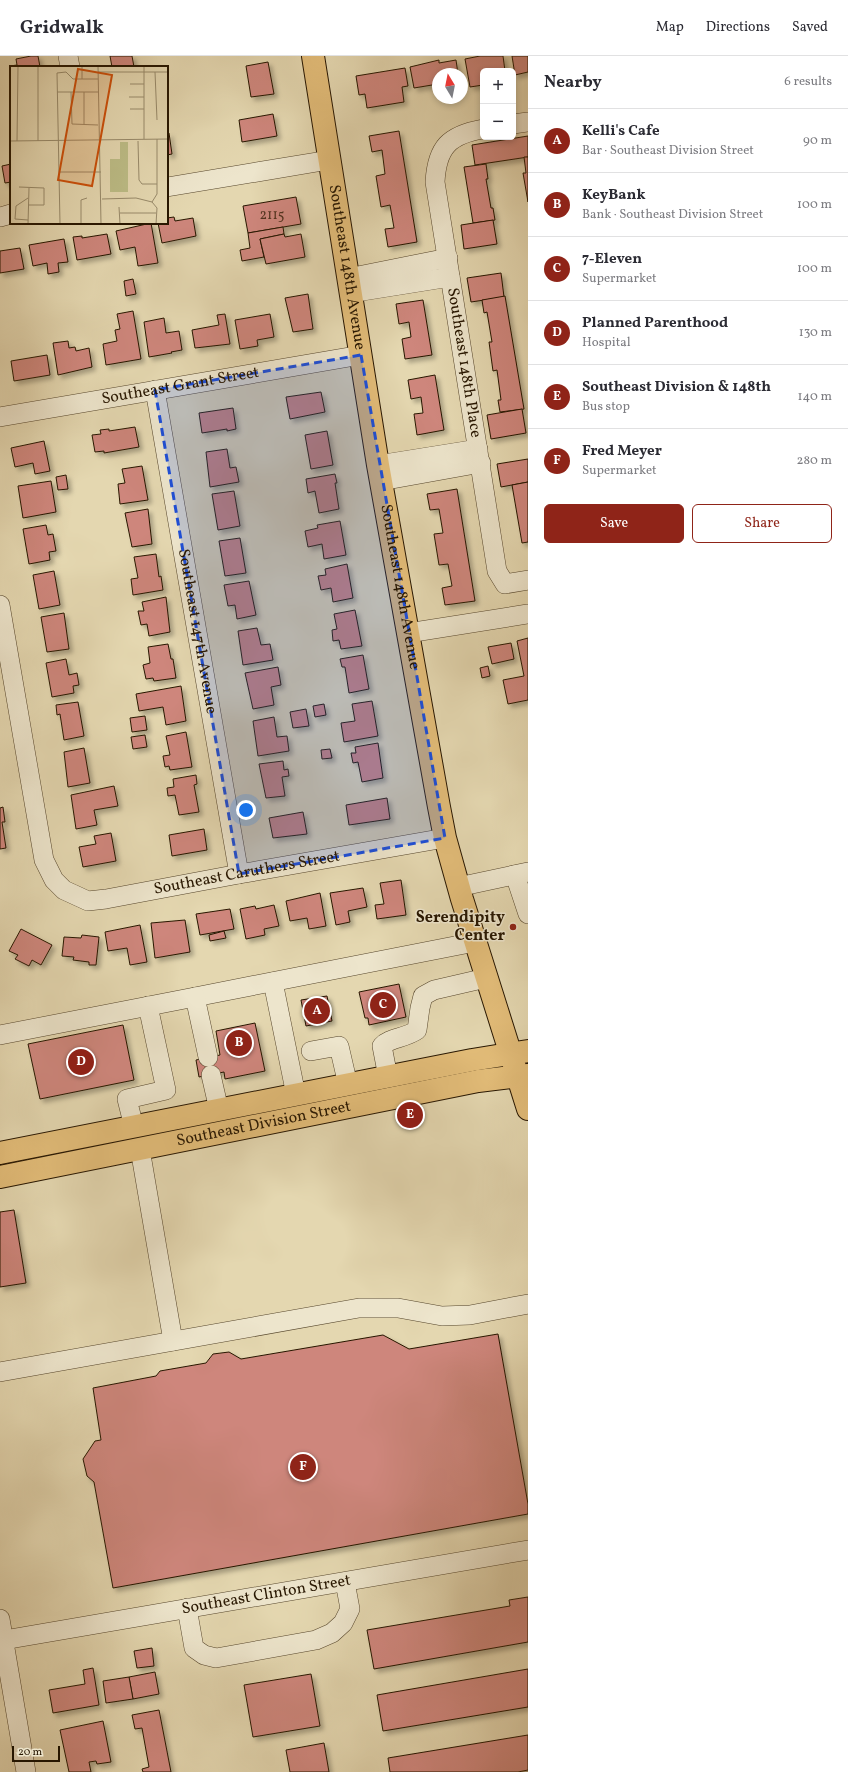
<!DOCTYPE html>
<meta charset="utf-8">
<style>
:root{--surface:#fff;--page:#f7f7f7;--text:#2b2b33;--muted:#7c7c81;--line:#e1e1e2;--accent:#8f2418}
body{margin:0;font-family:Vollkorn,serif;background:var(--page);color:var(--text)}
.controls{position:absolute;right:12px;top:12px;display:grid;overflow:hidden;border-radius:6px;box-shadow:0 2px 6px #0003}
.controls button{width:36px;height:36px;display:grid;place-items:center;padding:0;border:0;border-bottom:1px solid var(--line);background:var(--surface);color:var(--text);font:20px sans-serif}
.compass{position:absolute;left:432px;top:12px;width:36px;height:36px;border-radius:50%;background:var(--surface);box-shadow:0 2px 6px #0003;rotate:350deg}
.scale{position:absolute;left:12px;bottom:10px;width:48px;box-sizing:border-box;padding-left:4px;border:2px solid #271600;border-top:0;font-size:11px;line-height:14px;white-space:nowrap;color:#271600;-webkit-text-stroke:3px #ede5cc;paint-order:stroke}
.you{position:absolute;left:246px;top:754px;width:14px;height:14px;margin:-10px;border:3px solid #fff;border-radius:50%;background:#1a73e8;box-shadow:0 0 0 6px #1a73e833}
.badge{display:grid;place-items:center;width:26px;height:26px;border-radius:50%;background:var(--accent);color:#fff;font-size:13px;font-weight:700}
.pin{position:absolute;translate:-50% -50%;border:2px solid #fff;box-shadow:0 1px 4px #0006}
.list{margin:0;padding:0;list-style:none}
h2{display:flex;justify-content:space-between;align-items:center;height:52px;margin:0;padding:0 16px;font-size:17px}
h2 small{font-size:13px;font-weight:400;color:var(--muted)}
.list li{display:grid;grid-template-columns:26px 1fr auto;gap:12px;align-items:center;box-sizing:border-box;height:64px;padding:0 16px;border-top:1px solid var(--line)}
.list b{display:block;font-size:15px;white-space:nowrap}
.list p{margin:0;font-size:13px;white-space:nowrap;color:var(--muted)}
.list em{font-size:13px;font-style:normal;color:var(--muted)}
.actions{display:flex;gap:8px;padding:12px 16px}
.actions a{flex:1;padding:9px 0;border:1px solid var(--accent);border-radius:6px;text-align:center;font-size:14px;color:var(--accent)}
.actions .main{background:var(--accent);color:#fff}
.map{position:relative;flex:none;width:528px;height:1716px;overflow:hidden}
header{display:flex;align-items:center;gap:24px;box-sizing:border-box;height:56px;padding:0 20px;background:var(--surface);border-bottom:1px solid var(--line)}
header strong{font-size:19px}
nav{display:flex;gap:22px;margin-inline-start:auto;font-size:14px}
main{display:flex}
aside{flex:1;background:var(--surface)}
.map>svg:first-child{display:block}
.building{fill:#ce867b;stroke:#271600;filter:url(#shadow)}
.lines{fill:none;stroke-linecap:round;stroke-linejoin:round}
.minor-casing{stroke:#56462c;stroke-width:20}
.major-casing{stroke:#271600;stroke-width:24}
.minor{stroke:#ede5cc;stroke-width:19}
.major{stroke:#e2bc78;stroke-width:22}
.marked{fill:#1d4ed8;fill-opacity:0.2;stroke:#1d4ed8;stroke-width:3;stroke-dasharray:8 5;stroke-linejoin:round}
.poi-dot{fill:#8f2418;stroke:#ede5cc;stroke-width:1.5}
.labels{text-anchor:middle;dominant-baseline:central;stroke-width:3;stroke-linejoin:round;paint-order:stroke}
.number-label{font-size:14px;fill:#51321f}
.street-label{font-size:16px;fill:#271600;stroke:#ede5cc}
.poi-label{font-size:16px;font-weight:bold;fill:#271600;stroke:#ede5cc;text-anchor:end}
.inset-road{fill:none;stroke:#988a6a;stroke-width:1}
.view{fill:#cb4f0a;fill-opacity:0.15;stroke:#cb4f0a;stroke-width:2}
.inset-edge{fill:none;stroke:#271600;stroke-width:2}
</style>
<header>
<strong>Gridwalk</strong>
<nav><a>Map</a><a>Directions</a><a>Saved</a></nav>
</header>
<main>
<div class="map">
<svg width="528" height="1716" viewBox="0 0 528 1716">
<defs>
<filter id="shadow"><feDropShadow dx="3.5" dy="3.5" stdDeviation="2" flood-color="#0004"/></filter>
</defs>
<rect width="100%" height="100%" fill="#e4d7b0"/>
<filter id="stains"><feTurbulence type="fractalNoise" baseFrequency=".005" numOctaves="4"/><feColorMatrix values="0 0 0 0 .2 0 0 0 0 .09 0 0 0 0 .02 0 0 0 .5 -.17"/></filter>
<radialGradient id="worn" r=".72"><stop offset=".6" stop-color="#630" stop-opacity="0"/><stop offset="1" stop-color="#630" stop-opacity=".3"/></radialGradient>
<g class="building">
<path d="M31,0H38L40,11H11V13L10,10L17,9L16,3Z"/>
<path d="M110,0H132L134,11H112Z"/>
<path d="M480,0H503L505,15H483V29L470,31L465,3Z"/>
<path d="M512,0H528V16L515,19Z"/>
<path d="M439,4V7L456,4L458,18H438V28L414,32L410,11Z"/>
<path d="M268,6L274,38L251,41L246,10Z"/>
<path d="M405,12L408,30L402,31L404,46L367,52L365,38L359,39L356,20Z"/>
<path d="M273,58L277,80L242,86L239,64Z"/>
<path d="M399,75L417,186L388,191L385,173L394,172L390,149L381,151L376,120L385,118L382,94L372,96L369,80Z"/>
<path d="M169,77L172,98L167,99V78Z"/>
<path d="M528,80V101L475,109L472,89Z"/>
<path d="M524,101H528V146L523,117H526Z"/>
<path d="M11,108V126L5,127L2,110Z"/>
<path d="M486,108L488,123H486L491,152H493L495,164L473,167L464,111Z"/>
<path d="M296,141L301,168L248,177L243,150Z"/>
<path d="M174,161L175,165L193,162L196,180L162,187L158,167H167V162Z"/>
<path d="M493,164L497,188L464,193L461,169Z"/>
<path d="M151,167L158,207L138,210L135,191L120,194L116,175Z"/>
<path d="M283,171L284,178L260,183L264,201L242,205L240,194L250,192L248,177Z"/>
<path d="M107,178L111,198L77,204L73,181L82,180V182Z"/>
<path d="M284,178L285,181L301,178L305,201L266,208L260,183Z"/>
<path d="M64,183L68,206L58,207L59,216L48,218L47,207L33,210L29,189Z"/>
<path d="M20,192L24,213L0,217V195Z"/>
<path d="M501,217L504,241L471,246L467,222Z"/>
<path d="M133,223L136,238L126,240L124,225Z"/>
<path d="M308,238L313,273L293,276L285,242Z"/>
<path d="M505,240L524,353L500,356L498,344H501L497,314L493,315L489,286H492L487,256L484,257L482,244Z"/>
<path d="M423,244L432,299L405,303L402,283L411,281L409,266L399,268L396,248Z"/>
<path d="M133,255L141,303L106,309L103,288L117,285L115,274L120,273L117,258Z"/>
<path d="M225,258L230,288L195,292L192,274L219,269L217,259Z"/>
<path d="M270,258L274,281L257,284L258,290L240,293L235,264Z"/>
<path d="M164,262L166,277L179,275L182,294L171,296L172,297L149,301L144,266Z"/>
<path d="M68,285L69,292L75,291L76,295L89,292L92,311L58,319L53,287Z"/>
<path d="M47,299L50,319L14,325L11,305Z"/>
<path d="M435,319L444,374L417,379L414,358L423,357L421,341L411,343L408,324Z"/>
<path d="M321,336L325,356L290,363L286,341Z"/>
<path d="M233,352L236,373L227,375V373L202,377L199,357Z"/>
<path d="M522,353L526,377L491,383L487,359Z"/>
<path d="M135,371L139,391L104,397V395L95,396L92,379L101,378L100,374L109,373V375Z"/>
<path d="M327,375L333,409L311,413L305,379Z"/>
<path d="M44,385L50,415L35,418L33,407L15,411L11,392Z"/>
<path d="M227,393L230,412L236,411L239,426L210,431L206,396Z"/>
<path d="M528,403V426L501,431L497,408Z"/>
<path d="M142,410L148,444L120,448L118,428L125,427L122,413Z"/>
<path d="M335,418L337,427H335L339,453L319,457L315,435L308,437L306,423Z"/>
<path d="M66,419L68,433L58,434L56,421Z"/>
<path d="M51,425L56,456L23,462L18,430Z"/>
<path d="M528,426V486L522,487L512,429Z"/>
<path d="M457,433L475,545L445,549L442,532L452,530L448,508L439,509L434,478L443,477L439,453L430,454L427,438Z"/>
<path d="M234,435L240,470L218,474L212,438Z"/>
<path d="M148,453L152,488L132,491L125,457Z"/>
<path d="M340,465L346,499L324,503L322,488L308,491L305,475L318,472L317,469Z"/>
<path d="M46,469L48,479L53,478L56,495L49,496L50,504L29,508L23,473Z"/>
<path d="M240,482L246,517L225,520L219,485Z"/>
<path d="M156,498L159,521L161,520L163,534L133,539L131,523L138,522L134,501Z"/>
<path d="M347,508L353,542L333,546L331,532L321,534L318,520L326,519L325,513Z"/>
<path d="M54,515L60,549L39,553L33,519Z"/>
<path d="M249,525L256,559L237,563L235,549L228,550L224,529Z"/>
<path d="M166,541L170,576L149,580L147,568L141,569L138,555H144L142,546Z"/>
<path d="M355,554L362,590L341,593L339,584L333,585L332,574L337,573L334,558Z"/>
<path d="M64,557L69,593L47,596L41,561Z"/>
<path d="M257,572L261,589L270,588L273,604L243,609L238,575Z"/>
<path d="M528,582V644L508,648L503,624L524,620L517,585Z"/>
<path d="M511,587L514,603L492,608L488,591Z"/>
<path d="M168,588L171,603H173L176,622L154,625L153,622L146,623L143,609L150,607L148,591Z"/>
<path d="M363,599L369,633L349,637L345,611H342L340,603Z"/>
<path d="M66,603L69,619L77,617L79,629L73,630L74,637L52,641L46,607Z"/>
<path d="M488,610L490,620L482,622L480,612Z"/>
<path d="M278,611L281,629L271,631L274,649L253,653L245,617Z"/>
<path d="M181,630L186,665L166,669L163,651L139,655L136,638Z"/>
<path d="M372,645L378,680L344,686L341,667L355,665L352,648Z"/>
<path d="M78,646L84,680L64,684L60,658L57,659L56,649Z"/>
<path d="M324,648L326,659L315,661L313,650Z"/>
<path d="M306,653L309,670L293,672L290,656Z"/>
<path d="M145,660L147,674L132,676L130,662Z"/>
<path d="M274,661L277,681L287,680L289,695L258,700L253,665Z"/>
<path d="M186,676L192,711L170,714L169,710L165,711L163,700L170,699L166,680Z"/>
<path d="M145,679L147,691L133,693L131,681Z"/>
<path d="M378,687L383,722L362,726L358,706L353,707L351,697H356L355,691Z"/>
<path d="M84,692L90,727L68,731L64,696Z"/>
<path d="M330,693L332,702L322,703L321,694Z"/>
<path d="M283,705L284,714L288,713L289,720L282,721L285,740L266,742L259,708Z"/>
<path d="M196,719L197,728L194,729L199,756L179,759L175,739L168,740L167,732L174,731L173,723Z"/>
<path d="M114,730L118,750L94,754L97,769L76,773L71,739Z"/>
<path d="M387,742L390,763L349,769L346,749Z"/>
<path d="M3,751L5,766H2L6,792L0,793V752Z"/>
<path d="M303,756L307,778L273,782L269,762Z"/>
<path d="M204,773L207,794L172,800L169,779Z"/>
<path d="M111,777L116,805L83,811L79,791L96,788L94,780Z"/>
<path d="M401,824L406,859L377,863L375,849L384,848L380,827Z"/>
<path d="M363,832L367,851L348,855L350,866L336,869L330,837Z"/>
<path d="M320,837L326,870L309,873L307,862L290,865L286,845Z"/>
<path d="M274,849L279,870L264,873L265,879L246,883L240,853L255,850L256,853Z"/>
<path d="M230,853L234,873L200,879L196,858Z"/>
<path d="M185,864L190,896L155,902L151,867Z"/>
<path d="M140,869L147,906L130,909L127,892L108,895L105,876Z"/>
<path d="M21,873L52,889L41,909L32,904L29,910L15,903L18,899L9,895Z"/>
<path d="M224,875L226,882L210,885L209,879Z"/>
<path d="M82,879L99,881L96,909H89V906L73,904L74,901L62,900L64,881L81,882Z"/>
<path d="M399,928L406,961L369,969L368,962H365L359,936Z"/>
<path d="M327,940L332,965L306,970L301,944Z"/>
<path d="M255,967L265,1015L225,1023L224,1016L199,1021L196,1004L220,999L216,975Z"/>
<path d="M123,969L134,1024L40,1043L28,988Z"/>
<path d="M14,1154L26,1227L0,1231V1156Z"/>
<path d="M498,1278L528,1448V1458L113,1532L94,1426L87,1420L83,1403L95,1385L101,1384L93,1332L156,1320L160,1315L206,1307L213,1298L229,1296L241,1303L383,1279L409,1293Z"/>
<path d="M528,1541V1586L374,1613L367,1574L510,1550L509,1544Z"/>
<path d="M152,1592L154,1610L137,1612L134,1595Z"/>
<path d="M93,1612L99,1649L53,1657L49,1634L85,1628L83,1614Z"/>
<path d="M528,1613V1651L383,1675L377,1639Z"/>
<path d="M155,1616L159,1638L133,1643L129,1621Z"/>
<path d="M311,1618L320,1670L253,1681L244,1629Z"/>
<path d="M129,1621L133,1643L106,1647L103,1625Z"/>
<path d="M159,1654L171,1716H143L142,1713L149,1711L142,1672L135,1673L132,1659Z"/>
<path d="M103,1665L111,1706L97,1708L96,1705L89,1706L91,1716H69L60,1674Z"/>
<path d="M528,1679V1714L518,1716H390L388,1702Z"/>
<path d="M324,1687L329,1716H290L286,1694Z"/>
</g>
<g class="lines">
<defs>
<g id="minor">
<path d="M68,0L70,11"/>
<path d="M513,68L528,66"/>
<path id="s1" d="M483,73C449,79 437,91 435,126L497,515L505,528L528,524"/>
<path d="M167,131L329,104"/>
<path d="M0,161L11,158"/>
<path d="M348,222L448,202"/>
<path d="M350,237L450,221"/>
<path id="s2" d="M155,334L239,818"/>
<path id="s3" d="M0,361L361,299"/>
<path d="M378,409L478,393"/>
<path d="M381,425L481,407"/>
<path id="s4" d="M0,549L44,804L54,824L64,834L88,845L106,843L239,818L445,782"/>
<path d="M408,577L528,558"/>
<path d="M515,819L528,858"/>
<path d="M458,831L528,816"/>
<path d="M273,926L296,1039"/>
<path d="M195,941L475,886"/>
<path d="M0,979L195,941L208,1001"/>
<path d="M311,995L339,990L348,1029"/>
<path d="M211,1019L219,1054"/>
<path d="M388,1021L382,990C389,982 406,982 417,974L420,952L423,940L434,934L486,922"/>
<path d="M134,1071L127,1043L166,1034L148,950"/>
<path d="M140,1093L173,1285"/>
<path d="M0,1316L359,1252H398L442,1260L470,1259L528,1248"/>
<path d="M187,1552L194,1592L204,1599L216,1602L316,1584L332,1577L343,1567L350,1553L345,1526"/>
<path d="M0,1563L26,1716"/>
<path id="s5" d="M4,1584L528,1494"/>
</g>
<g id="major">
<path id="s6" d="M313,0L378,409L439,751L445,782L462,843L528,1053"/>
<path d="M0,1097L472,1004L528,995"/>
<path id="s7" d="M0,1121L478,1025L528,1019"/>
</g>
</defs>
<use href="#minor" class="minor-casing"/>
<use href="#major" class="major-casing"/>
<use href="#minor" class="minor"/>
<use href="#major" class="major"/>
</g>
<path class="marked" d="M361,299L445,782L239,818L155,334Z"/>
<circle class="poi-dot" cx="513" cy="871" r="4"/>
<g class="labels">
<g class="number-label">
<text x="272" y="159">2115</text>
</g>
<g class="street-label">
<text stroke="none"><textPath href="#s6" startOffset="214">Southeast 148th Avenue</textPath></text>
<text stroke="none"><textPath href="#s1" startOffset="263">Southeast 148th Place</textPath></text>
<text stroke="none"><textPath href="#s3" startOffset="183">Southeast Grant Street</textPath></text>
<text stroke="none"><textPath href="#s6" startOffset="538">Southeast 148th Avenue</textPath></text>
<text stroke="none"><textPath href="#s2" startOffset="245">Southeast 147th Avenue</textPath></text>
<text stroke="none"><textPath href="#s4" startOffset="483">Southeast Caruthers Street</textPath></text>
<text stroke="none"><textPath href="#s7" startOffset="269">Southeast Division Street</textPath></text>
<text stroke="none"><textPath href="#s5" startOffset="266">Southeast Clinton Street</textPath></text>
</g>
<g class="poi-label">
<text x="505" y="862">Serendipity<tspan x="505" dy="18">Center</tspan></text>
</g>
</g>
<g transform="translate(10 10)">
<rect width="158" height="158" fill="#e4d7b0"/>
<path d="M110,76H118V126H100V93H110Z" fill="#bcbc86"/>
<path class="inset-road" d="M88,0L91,158M88,6H158M145,6L147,54M72,13V0M120,18H134M47,26H88M61,26L62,58L88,59M119,31H134M120,43H134M74,59V26M158,72V0M134,73V0M0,75L158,73M7,75L8,0M28,75V0M128,75L129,114L132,118H147M50,106H91M9,121L34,122V139H18M18,132L6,140L5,153L18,154M92,133L126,132L142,136L147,142L146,158M142,136L147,128V73M109,141L110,158M110,147H146M18,158L19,122M50,158L47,7L56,6L63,13H88M71,158V134L77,132"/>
<path class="view" d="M68,3L102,9L82,120L48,114Z"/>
<rect width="158" height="158" class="inset-edge"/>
</g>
<rect width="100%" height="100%" filter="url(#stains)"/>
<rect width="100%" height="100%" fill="url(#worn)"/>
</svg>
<div class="controls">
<button>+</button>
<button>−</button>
</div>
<svg class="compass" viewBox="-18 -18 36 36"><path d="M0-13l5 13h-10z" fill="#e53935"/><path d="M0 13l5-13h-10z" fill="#7c7c81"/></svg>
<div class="scale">20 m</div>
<div class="you"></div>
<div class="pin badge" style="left:317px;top:955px">A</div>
<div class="pin badge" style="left:239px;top:987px">B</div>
<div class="pin badge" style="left:383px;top:949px">C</div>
<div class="pin badge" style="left:81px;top:1006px">D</div>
<div class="pin badge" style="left:410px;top:1059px">E</div>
<div class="pin badge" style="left:303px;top:1411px">F</div>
</div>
<aside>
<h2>Nearby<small>6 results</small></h2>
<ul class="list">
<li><span class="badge">A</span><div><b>Kelli's Cafe</b><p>Bar · Southeast Division Street</p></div><em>90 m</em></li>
<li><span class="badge">B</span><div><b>KeyBank</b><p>Bank · Southeast Division Street</p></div><em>100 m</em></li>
<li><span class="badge">C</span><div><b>7-Eleven</b><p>Supermarket</p></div><em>100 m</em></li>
<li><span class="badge">D</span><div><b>Planned Parenthood</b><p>Hospital</p></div><em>130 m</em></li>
<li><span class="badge">E</span><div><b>Southeast Division &amp; 148th</b><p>Bus stop</p></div><em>140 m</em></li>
<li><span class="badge">F</span><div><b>Fred Meyer</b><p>Supermarket</p></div><em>280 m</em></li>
</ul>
<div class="actions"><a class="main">Save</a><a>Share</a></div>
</aside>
</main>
